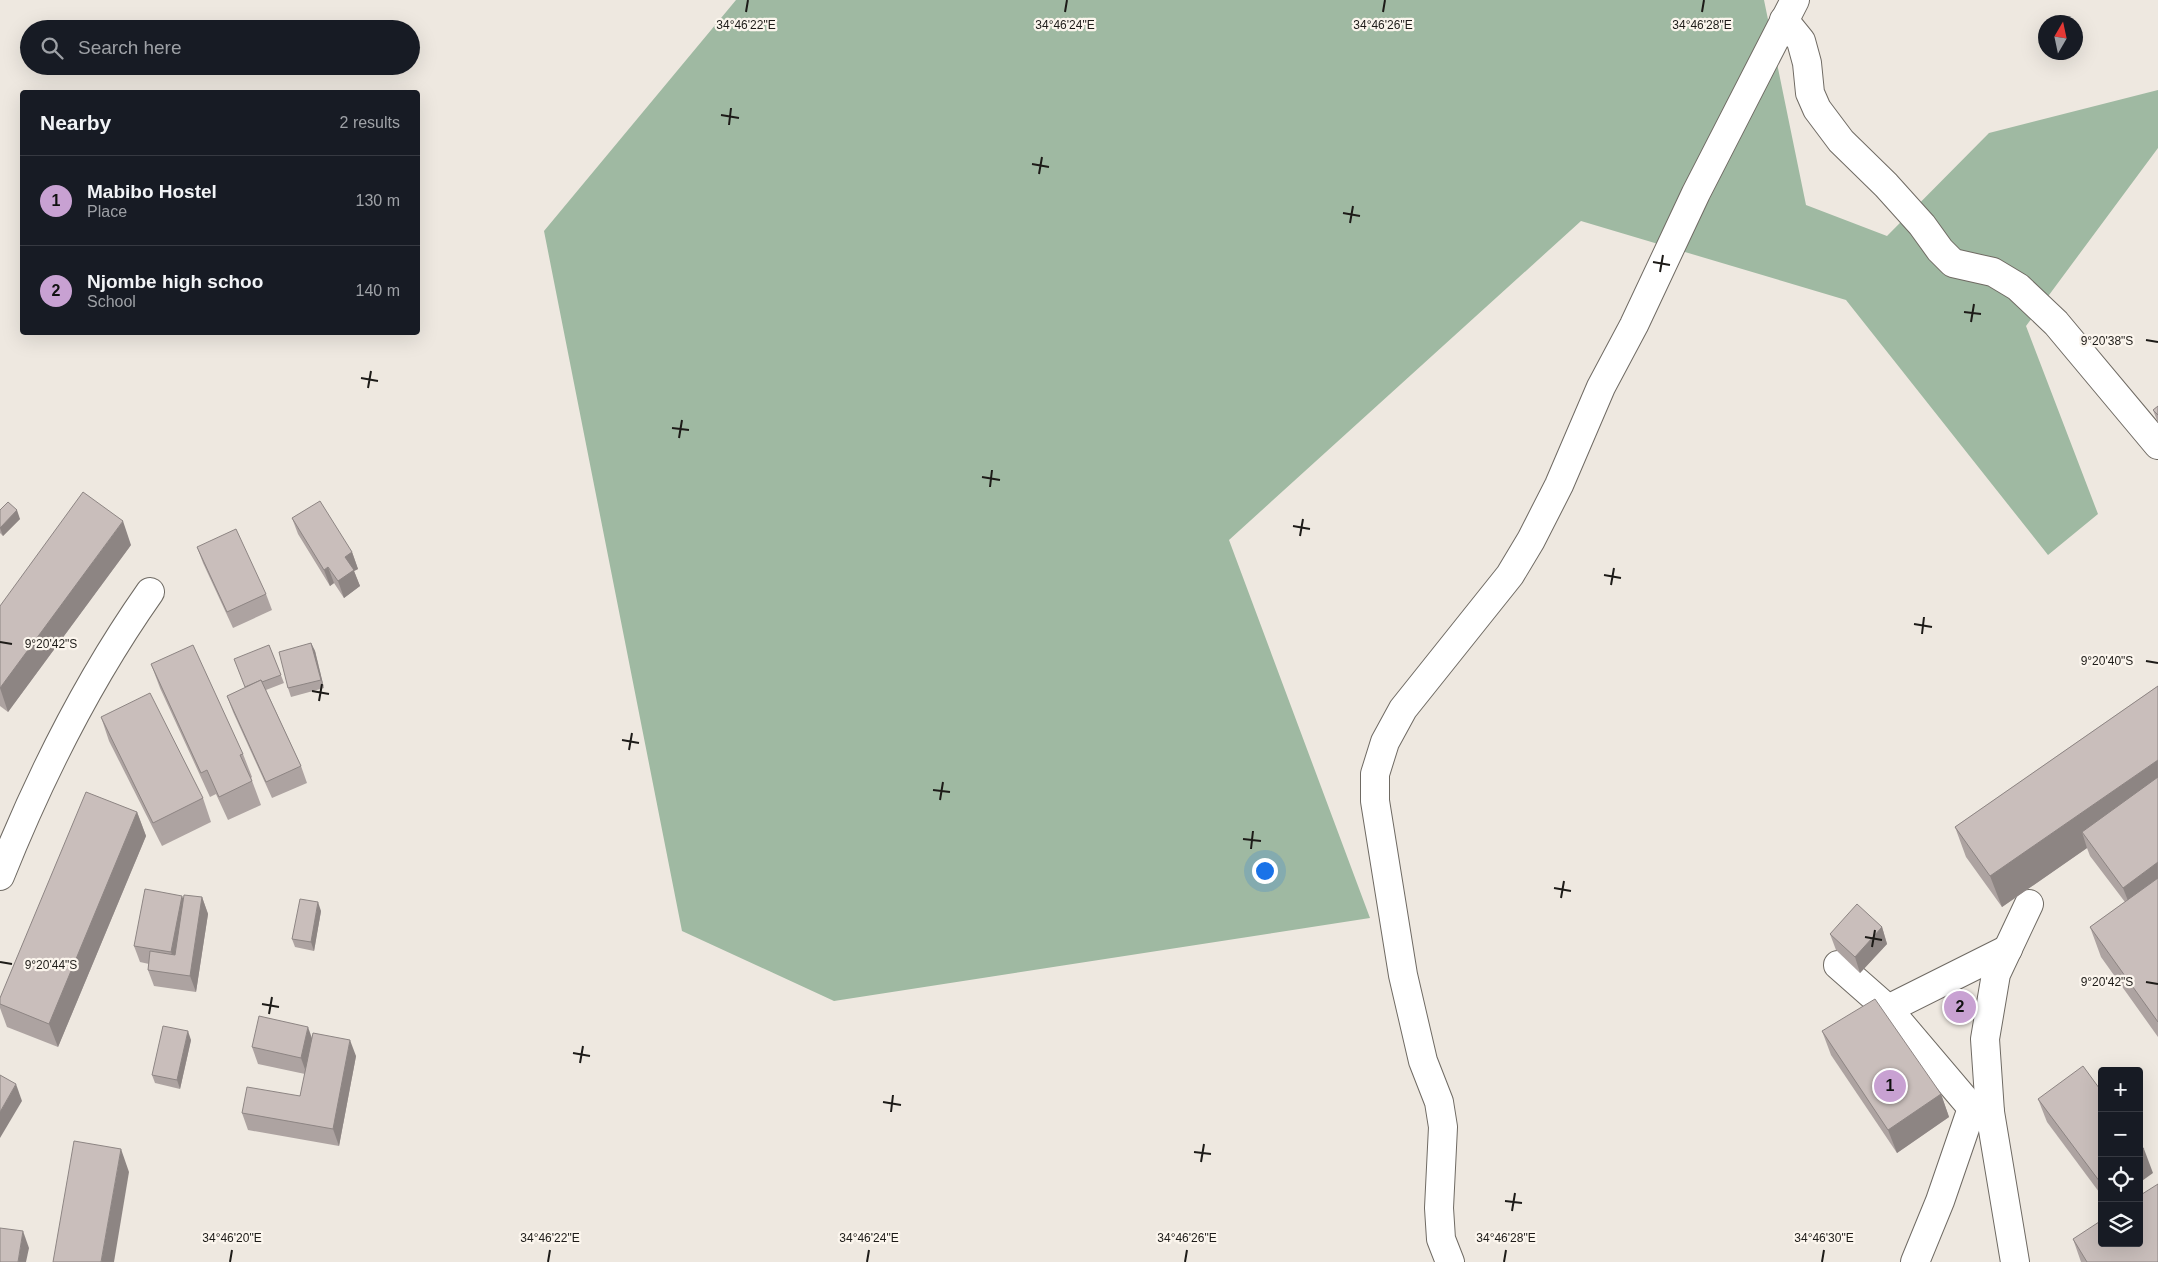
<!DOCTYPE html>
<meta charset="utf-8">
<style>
:root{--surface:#171b24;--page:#20242c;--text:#f1f3f6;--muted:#9ea1a6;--line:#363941;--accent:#c8a1d2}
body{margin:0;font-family:Arial,sans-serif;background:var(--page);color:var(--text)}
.controls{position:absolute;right:15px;bottom:15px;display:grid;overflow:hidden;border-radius:5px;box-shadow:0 5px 20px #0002}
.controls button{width:45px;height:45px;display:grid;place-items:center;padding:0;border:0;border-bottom:1px solid var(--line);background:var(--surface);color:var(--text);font:25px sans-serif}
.compass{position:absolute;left:2038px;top:15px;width:45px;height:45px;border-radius:50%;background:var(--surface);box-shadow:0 5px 20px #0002;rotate:9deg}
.you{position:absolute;left:1264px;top:870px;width:18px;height:18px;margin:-12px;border:4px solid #fff;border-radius:50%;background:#1a73e8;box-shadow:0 0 0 8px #1a73e833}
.badge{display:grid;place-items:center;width:32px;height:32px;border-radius:50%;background:var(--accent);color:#111;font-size:16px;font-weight:700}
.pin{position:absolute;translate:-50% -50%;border:2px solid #fff;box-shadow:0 1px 5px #0006}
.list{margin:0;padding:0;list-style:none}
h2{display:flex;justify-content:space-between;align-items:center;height:65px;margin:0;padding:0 20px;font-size:21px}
h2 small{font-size:16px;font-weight:400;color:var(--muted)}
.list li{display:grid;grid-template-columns:32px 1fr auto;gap:15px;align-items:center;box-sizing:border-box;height:90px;padding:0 20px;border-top:1px solid var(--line)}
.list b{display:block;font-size:19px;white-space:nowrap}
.list p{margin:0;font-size:16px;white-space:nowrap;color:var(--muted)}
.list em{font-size:16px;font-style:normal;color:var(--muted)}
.icon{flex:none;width:28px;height:28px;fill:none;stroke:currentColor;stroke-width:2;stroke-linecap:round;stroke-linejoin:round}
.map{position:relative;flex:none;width:2158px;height:1262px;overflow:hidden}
.search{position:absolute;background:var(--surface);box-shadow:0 5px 20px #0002;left:20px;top:20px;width:400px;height:55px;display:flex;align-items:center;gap:12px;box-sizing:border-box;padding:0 18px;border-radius:28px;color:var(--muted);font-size:19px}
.panel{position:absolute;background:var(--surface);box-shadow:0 5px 20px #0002;left:20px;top:90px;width:400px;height:245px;border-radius:5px}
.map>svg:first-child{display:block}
.forest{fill:#9fb9a2}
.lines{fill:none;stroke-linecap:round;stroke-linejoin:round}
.minor-casing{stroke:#6f6a63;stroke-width:30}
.minor{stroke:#fff;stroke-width:28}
.wall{fill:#ada3a1}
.shaded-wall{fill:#8d8583}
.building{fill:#c9bebb;stroke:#8d8583}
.ticks{fill:none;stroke:#1d1b18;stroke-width:2}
.ticks-label{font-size:12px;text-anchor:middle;fill:#1d1b18;stroke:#fbf5ed;stroke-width:4.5;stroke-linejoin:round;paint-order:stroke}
</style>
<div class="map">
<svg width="2158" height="1262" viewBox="0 0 2158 1262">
<rect width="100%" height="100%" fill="#eee8e0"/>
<path class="forest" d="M736,0H1764L1806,205L1887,236L1989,133L2158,90V148L2026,326L2098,514L2048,555L1846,300L1581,221L1229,540L1370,918L834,1001L682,931L544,231Z"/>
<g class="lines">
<defs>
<g id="minor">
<path d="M1784,20L1801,41L1807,63L1810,93L1817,109L1841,141L1886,185L1922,225L1940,250L1953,263L1993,272L2018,287L2056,323L2158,445"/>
<path d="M0,876C40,776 88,680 150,592"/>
<path d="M1838,965L1888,1009L1972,1108L1990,1112"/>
<path d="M1888,1009L2008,949"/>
<path d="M1450,1262L1441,1239L1439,1208L1443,1127L1439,1102L1423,1061L1403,975L1375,801V774L1385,742L1403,709L1510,575L1531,540L1559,485L1601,387L1634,325L1696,193L1795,0"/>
<path d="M1915,1262L1940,1201L1972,1108"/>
<path d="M2015,1262L1990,1112L1985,1039L1996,974L2029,904"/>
</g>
</defs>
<use href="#minor" class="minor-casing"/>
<use href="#minor" class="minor"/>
</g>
<g class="wall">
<path d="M2158,406V423L2153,410Z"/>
<path d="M0,510L20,519L3,536L0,533Z"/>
<path d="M292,518L352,552L358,569L354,571L360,586L344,598L334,583L330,586L298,534Z"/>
<path d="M131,545L8,712L0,706V606Z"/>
<path d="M197,547L266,594L272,610L233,628L203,563Z"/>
<path d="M311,643L315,651L324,688L291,697L288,688Z"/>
<path d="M269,645L284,683L266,690L301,766L307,783L272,798L233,712L227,696L245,688Z"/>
<path d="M151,664L243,754L252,777L251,778L261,805L228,820L216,794L210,797L160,688Z"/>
<path d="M2158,686V1037L2101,957L2090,927L2125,902L2090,856L2087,848L2002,907L1966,857L1955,827Z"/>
<path d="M101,717L203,798L211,822L162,846L109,741Z"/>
<path d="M137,812L146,836L58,1047L7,1027L0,1008V998Z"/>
<path d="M182,896L183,900L202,897L208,914L196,992L154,986L148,970L149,964L140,962L134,946Z"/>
<path d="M321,911L314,951L295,947L292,939Z"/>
<path d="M1882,927L1887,944L1860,973L1836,950L1830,934Z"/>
<path d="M1822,1031L1941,1094L1949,1117L1897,1153L1831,1055Z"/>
<path d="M312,1038L356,1056L339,1146L248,1130L242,1113L300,1096L305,1074L258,1064L252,1047Z"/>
<path d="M191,1040L180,1089L155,1083L152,1075Z"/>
<path d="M2102,1092V1196L2047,1122L2038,1099Z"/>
<path d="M2073,1239L2158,1262H2081Z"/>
</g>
<g class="shaded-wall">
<path d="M17,510L20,519L3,536L0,528Z"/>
<path d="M123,521L131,545L8,712L0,688Z"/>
<path d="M352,552L358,569L354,571L360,586L344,598L338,581L345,557Z"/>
<path d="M328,567L334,583L330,586L324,570Z"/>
<path d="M311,643L315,651L324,688L321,680Z"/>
<path d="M2158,760V798L2082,832L2087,848L2002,907L1990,876Z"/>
<path d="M137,812L146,836L58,1047L49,1024Z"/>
<path d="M2158,862V892L2132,911L2123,888Z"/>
<path d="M182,896L188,912L177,969L171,952Z"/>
<path d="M202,897L208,914L196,992L190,976Z"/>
<path d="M318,902L321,911L314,951L311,942Z"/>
<path d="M1882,927L1887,944L1860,973L1855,957Z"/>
<path d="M308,1027L314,1044L307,1075L301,1058Z"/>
<path d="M188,1031L191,1040L180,1089L177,1080Z"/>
<path d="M350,1040L356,1056L339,1146L333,1129Z"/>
<path d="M16,1084L22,1101L0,1138V1112Z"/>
<path d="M1941,1094L1949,1117L1897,1153L1888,1130Z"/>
<path d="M121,1149L129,1172L114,1262H101Z"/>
<path d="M2144,1149L2153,1173L2139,1183V1153Z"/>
<path d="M23,1231L29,1248L26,1262H18Z"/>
</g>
<g class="building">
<path d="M2158,406V415L2153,410Z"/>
<path d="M83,492L123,521L0,688V606Z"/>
<path d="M320,501L352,552L345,557L354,570L338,581L328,567L324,570L292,518Z"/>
<path d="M8,502L17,510L0,528V510Z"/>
<path d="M236,529L266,594L227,612L197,547Z"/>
<path d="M311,643L321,680L288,688L279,652Z"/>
<path d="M193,645L243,754L240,755L252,781L219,797L207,770L201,773L151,664Z"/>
<path d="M269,645L281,675L262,682L261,680L245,687L234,659Z"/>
<path d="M261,680L301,766L266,782L227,696Z"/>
<path d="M2158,686V760L1990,876L1955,827Z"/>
<path d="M150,693L203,798L153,823L101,717Z"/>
<path d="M2158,777V862L2123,888L2082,832Z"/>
<path d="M86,792L137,812L49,1024L0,1004V998Z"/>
<path d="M2158,878V1022L2090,927Z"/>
<path d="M145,889L182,896L171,952L134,946Z"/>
<path d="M184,895L202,897L190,976L148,970L150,951L175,955Z"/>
<path d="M300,899L318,902L311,942L292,939Z"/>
<path d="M1857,904L1882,927L1855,957L1830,934Z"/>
<path d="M1875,999L1941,1094L1888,1130L1822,1031Z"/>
<path d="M259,1016L308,1027L301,1058L252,1047Z"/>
<path d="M163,1026L188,1031L177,1080L152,1075Z"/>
<path d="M313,1033L350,1040L333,1129L242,1113L247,1087L300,1096Z"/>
<path d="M2083,1066L2102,1092V1180L2100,1182L2038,1099Z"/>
<path d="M0,1075L16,1084L0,1112Z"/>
<path d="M74,1141L121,1149L101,1262H53Z"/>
<path d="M2139,1143L2144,1149L2139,1153Z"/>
<path d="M2158,1184V1262H2087L2073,1239L2102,1220V1243H2139V1196Z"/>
<path d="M0,1228L23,1231L18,1262H0Z"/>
</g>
<path class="ticks" d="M746,12L748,0M1065,12L1067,0M1383,12L1385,0M1702,12L1704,0M721,115L739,118M729,125L731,108M1032,164L1049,167M1039,174L1042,157M1343,213L1360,216M1350,223L1353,206M1653,262L1670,265M1660,272L1663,255M1964,312L1981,314M1971,322L1974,304M2146,340L2158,342M361,378L378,381M368,388L371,371M672,428L689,430M679,438L682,420M982,477L1000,480M990,487L992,470M1293,526L1310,529M1300,536L1303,519M1604,575L1621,578M1611,585L1614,568M1914,624L1932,627M1922,634L1924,617M0,642L12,644M2146,661L2158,663M312,691L329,694M319,701L322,684M622,740L639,743M629,750L632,733M933,790L950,792M940,800L943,782M1243,839L1261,841M1251,849L1253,831M1554,888L1571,891M1561,898L1564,881M1865,937L1882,940M1872,947L1875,930M0,962L12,964M2146,982L2158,984M262,1004L279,1007M269,1014L272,997M573,1053L590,1056M580,1063L583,1046M883,1102L901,1105M891,1112L893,1095M1194,1152L1211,1154M1201,1162L1204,1144M1505,1201L1522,1203M1512,1211L1515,1193M230,1262L232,1250M548,1262L550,1250M867,1262L869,1250M1185,1262L1187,1250M1504,1262L1506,1250M1822,1262L1824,1250"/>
<g class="ticks-label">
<text x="746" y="29">34°46'22"E</text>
<text x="1065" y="29">34°46'24"E</text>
<text x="1383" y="29">34°46'26"E</text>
<text x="1702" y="29">34°46'28"E</text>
<text x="2107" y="345">9°20'38"S</text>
<text x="51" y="648">9°20'42"S</text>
<text x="2107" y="665">9°20'40"S</text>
<text x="51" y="969">9°20'44"S</text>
<text x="2107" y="986">9°20'42"S</text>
<text x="232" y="1242">34°46'20"E</text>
<text x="550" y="1242">34°46'22"E</text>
<text x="869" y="1242">34°46'24"E</text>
<text x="1187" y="1242">34°46'26"E</text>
<text x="1506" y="1242">34°46'28"E</text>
<text x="1824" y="1242">34°46'30"E</text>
</g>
</svg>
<div class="controls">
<button>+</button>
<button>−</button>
<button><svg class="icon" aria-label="locate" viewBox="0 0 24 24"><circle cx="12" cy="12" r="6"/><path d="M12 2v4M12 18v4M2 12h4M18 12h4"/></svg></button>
<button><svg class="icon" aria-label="layers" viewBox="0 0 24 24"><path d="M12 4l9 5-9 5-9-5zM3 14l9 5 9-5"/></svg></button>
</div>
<svg class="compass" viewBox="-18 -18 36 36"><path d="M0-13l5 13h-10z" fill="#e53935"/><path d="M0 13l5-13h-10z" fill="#9ea1a6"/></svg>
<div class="you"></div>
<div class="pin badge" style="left:1890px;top:1086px">1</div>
<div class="pin badge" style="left:1960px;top:1007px">2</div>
<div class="search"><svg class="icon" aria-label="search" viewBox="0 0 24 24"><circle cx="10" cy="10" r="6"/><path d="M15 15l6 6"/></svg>Search here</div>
<section class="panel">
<h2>Nearby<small>2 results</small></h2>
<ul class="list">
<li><span class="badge">1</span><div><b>Mabibo Hostel</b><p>Place</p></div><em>130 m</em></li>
<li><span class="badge">2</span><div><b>Njombe high schoo</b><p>School</p></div><em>140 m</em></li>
</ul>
</section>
</div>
